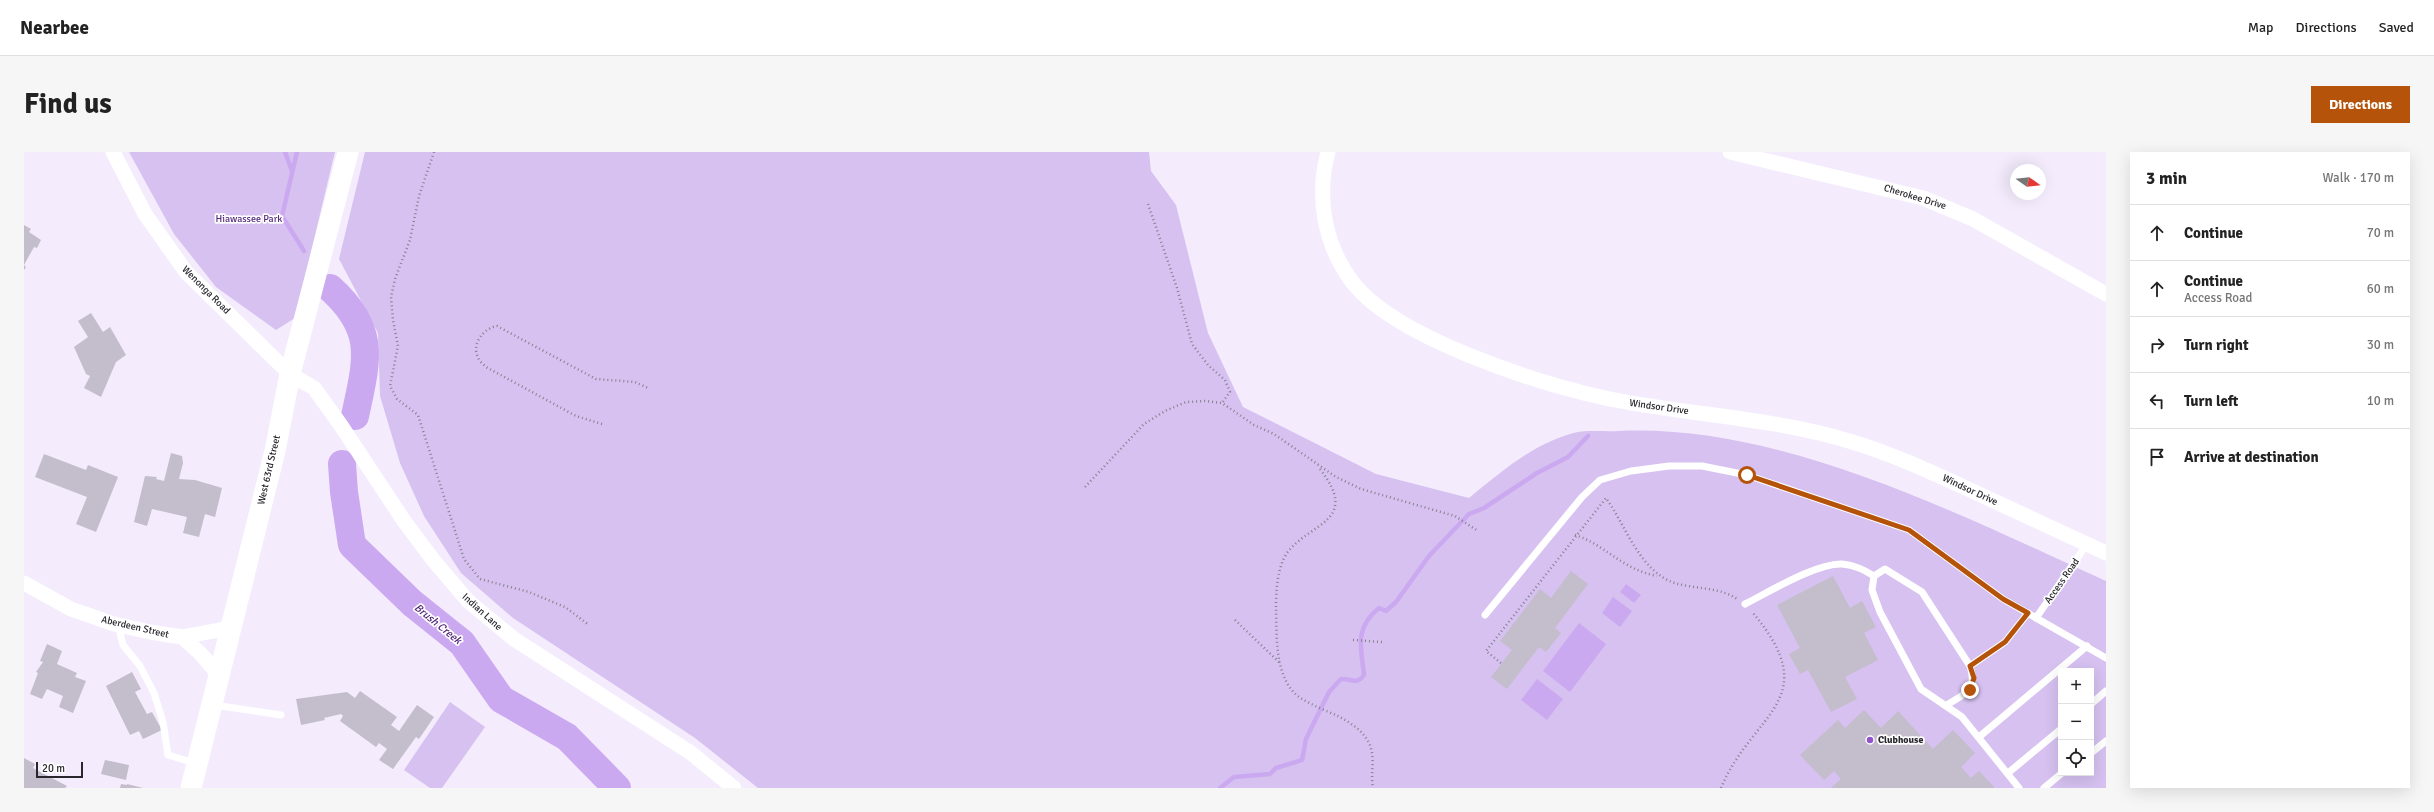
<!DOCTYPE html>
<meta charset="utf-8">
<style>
:root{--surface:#fff;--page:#f6f6f6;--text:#222;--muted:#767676;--line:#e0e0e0;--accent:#b45309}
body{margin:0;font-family:Signika,sans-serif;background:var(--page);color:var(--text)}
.controls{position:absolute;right:12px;bottom:12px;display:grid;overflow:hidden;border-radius:0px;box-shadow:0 4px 16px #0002}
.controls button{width:36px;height:36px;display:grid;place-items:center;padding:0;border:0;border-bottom:1px solid var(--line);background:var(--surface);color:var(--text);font:20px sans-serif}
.compass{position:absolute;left:1986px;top:12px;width:36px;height:36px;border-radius:50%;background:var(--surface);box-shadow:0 4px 16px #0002;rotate:104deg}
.scale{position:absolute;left:12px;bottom:10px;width:47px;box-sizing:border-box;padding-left:4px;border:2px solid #29262c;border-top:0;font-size:11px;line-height:14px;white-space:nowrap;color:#29262c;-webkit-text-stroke:3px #fff;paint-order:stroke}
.stop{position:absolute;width:12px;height:12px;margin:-9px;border:3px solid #b45309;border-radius:50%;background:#fff}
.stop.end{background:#b45309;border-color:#fff;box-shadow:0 1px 4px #0008}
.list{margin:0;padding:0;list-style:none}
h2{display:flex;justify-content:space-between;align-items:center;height:52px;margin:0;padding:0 16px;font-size:17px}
h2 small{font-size:13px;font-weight:400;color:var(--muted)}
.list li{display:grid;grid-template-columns:26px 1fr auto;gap:12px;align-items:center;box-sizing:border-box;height:56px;padding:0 16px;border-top:1px solid var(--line)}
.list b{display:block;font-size:15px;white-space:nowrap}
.list p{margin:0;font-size:13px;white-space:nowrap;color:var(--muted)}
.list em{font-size:13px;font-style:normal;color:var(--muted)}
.icon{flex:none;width:22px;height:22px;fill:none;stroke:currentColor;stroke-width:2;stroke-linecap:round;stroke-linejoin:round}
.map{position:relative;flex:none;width:2082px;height:636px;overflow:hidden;border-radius:0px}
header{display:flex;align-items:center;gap:24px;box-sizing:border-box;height:56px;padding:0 20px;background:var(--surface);border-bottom:1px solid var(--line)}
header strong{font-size:19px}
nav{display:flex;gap:22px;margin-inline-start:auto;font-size:14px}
.intro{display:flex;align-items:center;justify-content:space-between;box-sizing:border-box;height:96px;padding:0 24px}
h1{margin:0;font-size:28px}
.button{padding:10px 18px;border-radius:0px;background:var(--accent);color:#fff;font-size:14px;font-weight:700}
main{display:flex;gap:24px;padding:0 24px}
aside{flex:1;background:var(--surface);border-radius:0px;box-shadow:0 4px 16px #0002}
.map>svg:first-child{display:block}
.green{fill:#d6c1f0;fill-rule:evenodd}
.water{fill:#cba9f0}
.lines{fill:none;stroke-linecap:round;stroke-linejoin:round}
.stream{stroke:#cba9f0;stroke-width:4.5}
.river{stroke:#cba9f0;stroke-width:28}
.building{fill:#c3bdcc}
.path{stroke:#87828d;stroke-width:2.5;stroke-dasharray:1 3;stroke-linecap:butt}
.lane{stroke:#fff;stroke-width:7}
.street{stroke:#fff;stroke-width:15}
.secondary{stroke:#fff;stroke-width:21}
.route{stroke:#b45309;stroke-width:5}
.poi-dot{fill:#9354cb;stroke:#fff;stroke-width:1.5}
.labels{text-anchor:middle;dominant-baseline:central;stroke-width:3.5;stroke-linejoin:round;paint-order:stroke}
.street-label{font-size:10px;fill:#29262c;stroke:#fff}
.park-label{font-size:10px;fill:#55297a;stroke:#fff}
.poi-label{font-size:10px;font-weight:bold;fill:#29262c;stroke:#fff;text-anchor:start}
.water-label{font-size:11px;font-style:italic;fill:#512576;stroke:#fff}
</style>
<header>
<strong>Nearbee</strong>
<nav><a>Map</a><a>Directions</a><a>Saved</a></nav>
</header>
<div class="intro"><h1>Find us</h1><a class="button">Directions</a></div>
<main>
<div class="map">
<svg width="2082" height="636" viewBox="0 0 2082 636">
<rect width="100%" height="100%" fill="#f4ecfd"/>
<g class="green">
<path d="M105,0H311L271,166L252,178L192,135L150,82Z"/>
<path d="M341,0H1125L1127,19L1152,53L1184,181L1219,255L1352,322L1445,346C1476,321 1506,294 1546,282C1560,277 1579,280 1594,279C1757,271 1936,363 2082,429V636H734L671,586L489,466L437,421L400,364L376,311L356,244L354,181L315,107ZM2037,519H2067V621H2037Z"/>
<path d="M426,550L461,575L418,636H406L380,618Z"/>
</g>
<g class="water">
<path d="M1602,432L1617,443L1610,451L1596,440Z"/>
<path d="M1589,445L1608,459L1596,475L1578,461Z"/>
<path d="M1555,471L1582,492L1546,540L1519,519Z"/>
<path d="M1513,527L1539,547L1523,568L1497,548Z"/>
</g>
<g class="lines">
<g class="stream">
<path d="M261,0L268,19"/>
<path d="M273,0L258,64L280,99"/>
<path d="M1196,636L1210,625L1246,622L1252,616L1278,608L1282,587L1305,540L1317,527C1327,526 1332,534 1340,523C1337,495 1330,476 1355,456L1362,459L1372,450L1405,404L1445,362L1460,356L1513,321L1544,305L1564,284"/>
</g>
<g class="river">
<path d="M306,136C353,178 343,208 331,264"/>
<path d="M318,312L320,340L328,393L388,451L438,491L477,547L543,585L593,636"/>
</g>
</g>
<g class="building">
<path d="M0,73L7,77L5,80L17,88L13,96L10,95L0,113L2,115L0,118Z"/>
<path d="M67,161L79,180L86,175L102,203L92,210L77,245L60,236L66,224L62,222L50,195L64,185L54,169Z"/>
<path d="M147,301L158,304L159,311L155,327L171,328L198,336L191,365L181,362L175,385L159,381L163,365L128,357L123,374L110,370L121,324L133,325L132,327L140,329Z"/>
<path d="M20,302L62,318L64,313L94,325L72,380L52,372L63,345L11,325Z"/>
<path d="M1547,419L1564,432L1531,476L1537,481L1522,500L1515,495L1483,537L1467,525L1488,498L1476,489L1516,437L1527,446Z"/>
<path d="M1809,424L1826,456L1838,449L1852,475L1840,481L1854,508L1821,525L1833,547L1807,560L1784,518L1776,522L1765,502L1776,496L1753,453Z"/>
<path d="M23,492L38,499L33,512L53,521L51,525L62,529L49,561L35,555L39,544L23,537L18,547L6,542L14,521L12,520L19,510L16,509Z"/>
<path d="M108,520L117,537L111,540L123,562L128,560L138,578L119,587L115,579L106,583L82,534Z"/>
<path d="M336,539L373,565L367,573L375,579L393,553L410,565L395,587L392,585L369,617L355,608L363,597L355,591L352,595L316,569L319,564L317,562L300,566L301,568L277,573L272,547L323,540L331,546Z"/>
<path d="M1840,558L1857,576L1874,559L1909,597L1929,578L1951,601L1937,615L1947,626L1955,619L1971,636H1807L1817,627L1810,619L1800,628L1776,603L1814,568L1821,576Z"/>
<path d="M0,606L11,612L9,616L43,634L41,636H0Z"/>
<path d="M81,608L105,613L102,628L77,622Z"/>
<path d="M97,632L103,633V632L119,636H96Z"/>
</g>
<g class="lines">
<g class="path">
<path d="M410,0L395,44L386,88L371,127L367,145L369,168L374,194L366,234L373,247L394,263L440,407L456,427L505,440L541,455L565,473"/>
<path d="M1124,52L1153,136L1168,192L1184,213L1201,228L1206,240L1198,251"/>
<path d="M578,272L552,264L462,215C459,212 455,209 454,205C447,192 460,176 473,174L572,227L611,230L624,236"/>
<path d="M1296,317C1337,370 1286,370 1263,401C1253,416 1252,439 1252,457C1253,484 1250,526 1275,545C1287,553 1303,559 1316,565C1328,572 1339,579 1345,591C1352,606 1346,621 1349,636"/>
<path d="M1061,335L1120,272L1141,259L1162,250L1181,249L1198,251L1230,273L1250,282L1312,325L1337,337L1431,364L1454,379"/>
<path d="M1551,383C1582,393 1597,417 1633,424"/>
<path d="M1211,468L1257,512"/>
<path d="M1329,488L1358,490"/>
<path d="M1477,511L1462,499L1582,346C1602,374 1616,420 1651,431C1670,437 1696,435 1713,447"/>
<path d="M1697,636C1728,561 1802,548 1729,461"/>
</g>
<g class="lane">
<path d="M1850,424L1848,438L1856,460L1897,537L1938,565L1995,636"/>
<path d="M1721,452C1745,440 1792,411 1818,412C1831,413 1840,418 1850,424L1861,417L1898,440L1946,514C1954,539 1941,541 1923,553"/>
<path d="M1461,463L1558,345L1576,328L1607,319L1645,314H1678L1723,323L1885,378L1979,447L2082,506"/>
<path d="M2012,466L2063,392"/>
<path d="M94,473L99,493L116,514L130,541L139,570L144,603L171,611"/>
<path d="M1946,514L1981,490L2004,461"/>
<path d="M2067,552L2082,539"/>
<path d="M190,553L257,563"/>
<path d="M1955,585L2063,494"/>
<path d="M2067,601L2082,589"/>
<path d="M1984,621L2037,577"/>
<path d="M2020,636L2038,621"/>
</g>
<g class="street">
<path d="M89,0L121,62L162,120L266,222L290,236L316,272L380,369L410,409L444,449L490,487L667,601L710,636"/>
<path d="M1304,0C1292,45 1300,93 1329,131C1372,186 1513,231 1581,246C1662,263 1745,265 1825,289C1866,301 1905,319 1944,337C1990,358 2036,380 2082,401"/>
<path d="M1706,0L1899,46L1949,67L2082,142"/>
<path d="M0,431L47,457L90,472L126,480L158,485L206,476"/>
<path d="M158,485L176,501L195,523"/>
</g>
<path class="secondary" d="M167,636L251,299L266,222L324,0"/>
</g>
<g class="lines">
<path class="route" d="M1723,323L1885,378L1979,447L2004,461L1981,490L1946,514L1950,526L1946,538"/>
</g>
<circle class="poi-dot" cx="1846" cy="588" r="4"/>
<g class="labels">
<g class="street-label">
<text transform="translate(1891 45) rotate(17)">Cherokee Drive</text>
<text transform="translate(182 138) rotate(45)">Wenonga Road</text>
<text transform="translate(1635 255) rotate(8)">Windsor Drive</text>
<text transform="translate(245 318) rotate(-77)">West 63rd Street</text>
<text transform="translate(1946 338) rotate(25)">Windsor Drive</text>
<text transform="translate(2038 429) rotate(-55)">Access Road</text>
<text transform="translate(458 460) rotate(42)">Indian Lane</text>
<text transform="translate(111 475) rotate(13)">Aberdeen Street</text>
</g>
<g class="park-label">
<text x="225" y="67">Hiawassee Park</text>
</g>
<g class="poi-label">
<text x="1854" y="588">Clubhouse</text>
</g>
<g class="water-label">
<text transform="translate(414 472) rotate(39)">Brush Creek</text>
</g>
</g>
</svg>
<div class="controls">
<button>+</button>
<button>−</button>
<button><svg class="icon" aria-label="locate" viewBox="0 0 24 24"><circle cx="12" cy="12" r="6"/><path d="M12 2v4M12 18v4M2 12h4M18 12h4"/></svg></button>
</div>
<svg class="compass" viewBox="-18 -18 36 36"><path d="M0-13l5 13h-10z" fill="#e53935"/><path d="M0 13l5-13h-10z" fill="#767676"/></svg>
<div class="scale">20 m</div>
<div class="stop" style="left:1723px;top:323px"></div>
<div class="stop end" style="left:1946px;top:538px"></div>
</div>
<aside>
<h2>3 min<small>Walk · 170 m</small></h2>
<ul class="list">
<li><svg class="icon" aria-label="ahead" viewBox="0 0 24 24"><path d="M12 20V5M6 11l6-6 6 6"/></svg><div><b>Continue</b></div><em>70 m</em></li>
<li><svg class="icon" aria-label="ahead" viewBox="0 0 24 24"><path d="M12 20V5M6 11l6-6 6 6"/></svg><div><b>Continue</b><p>Access Road</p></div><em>60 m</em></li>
<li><svg class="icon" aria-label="right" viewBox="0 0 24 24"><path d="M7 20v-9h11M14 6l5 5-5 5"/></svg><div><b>Turn right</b></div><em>30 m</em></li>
<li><svg class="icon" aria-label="left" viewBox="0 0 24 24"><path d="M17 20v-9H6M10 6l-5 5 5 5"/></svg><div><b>Turn left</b></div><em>10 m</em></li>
<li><svg class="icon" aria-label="arrive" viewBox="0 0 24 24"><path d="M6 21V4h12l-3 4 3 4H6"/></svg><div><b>Arrive at destination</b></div></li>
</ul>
</aside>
</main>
